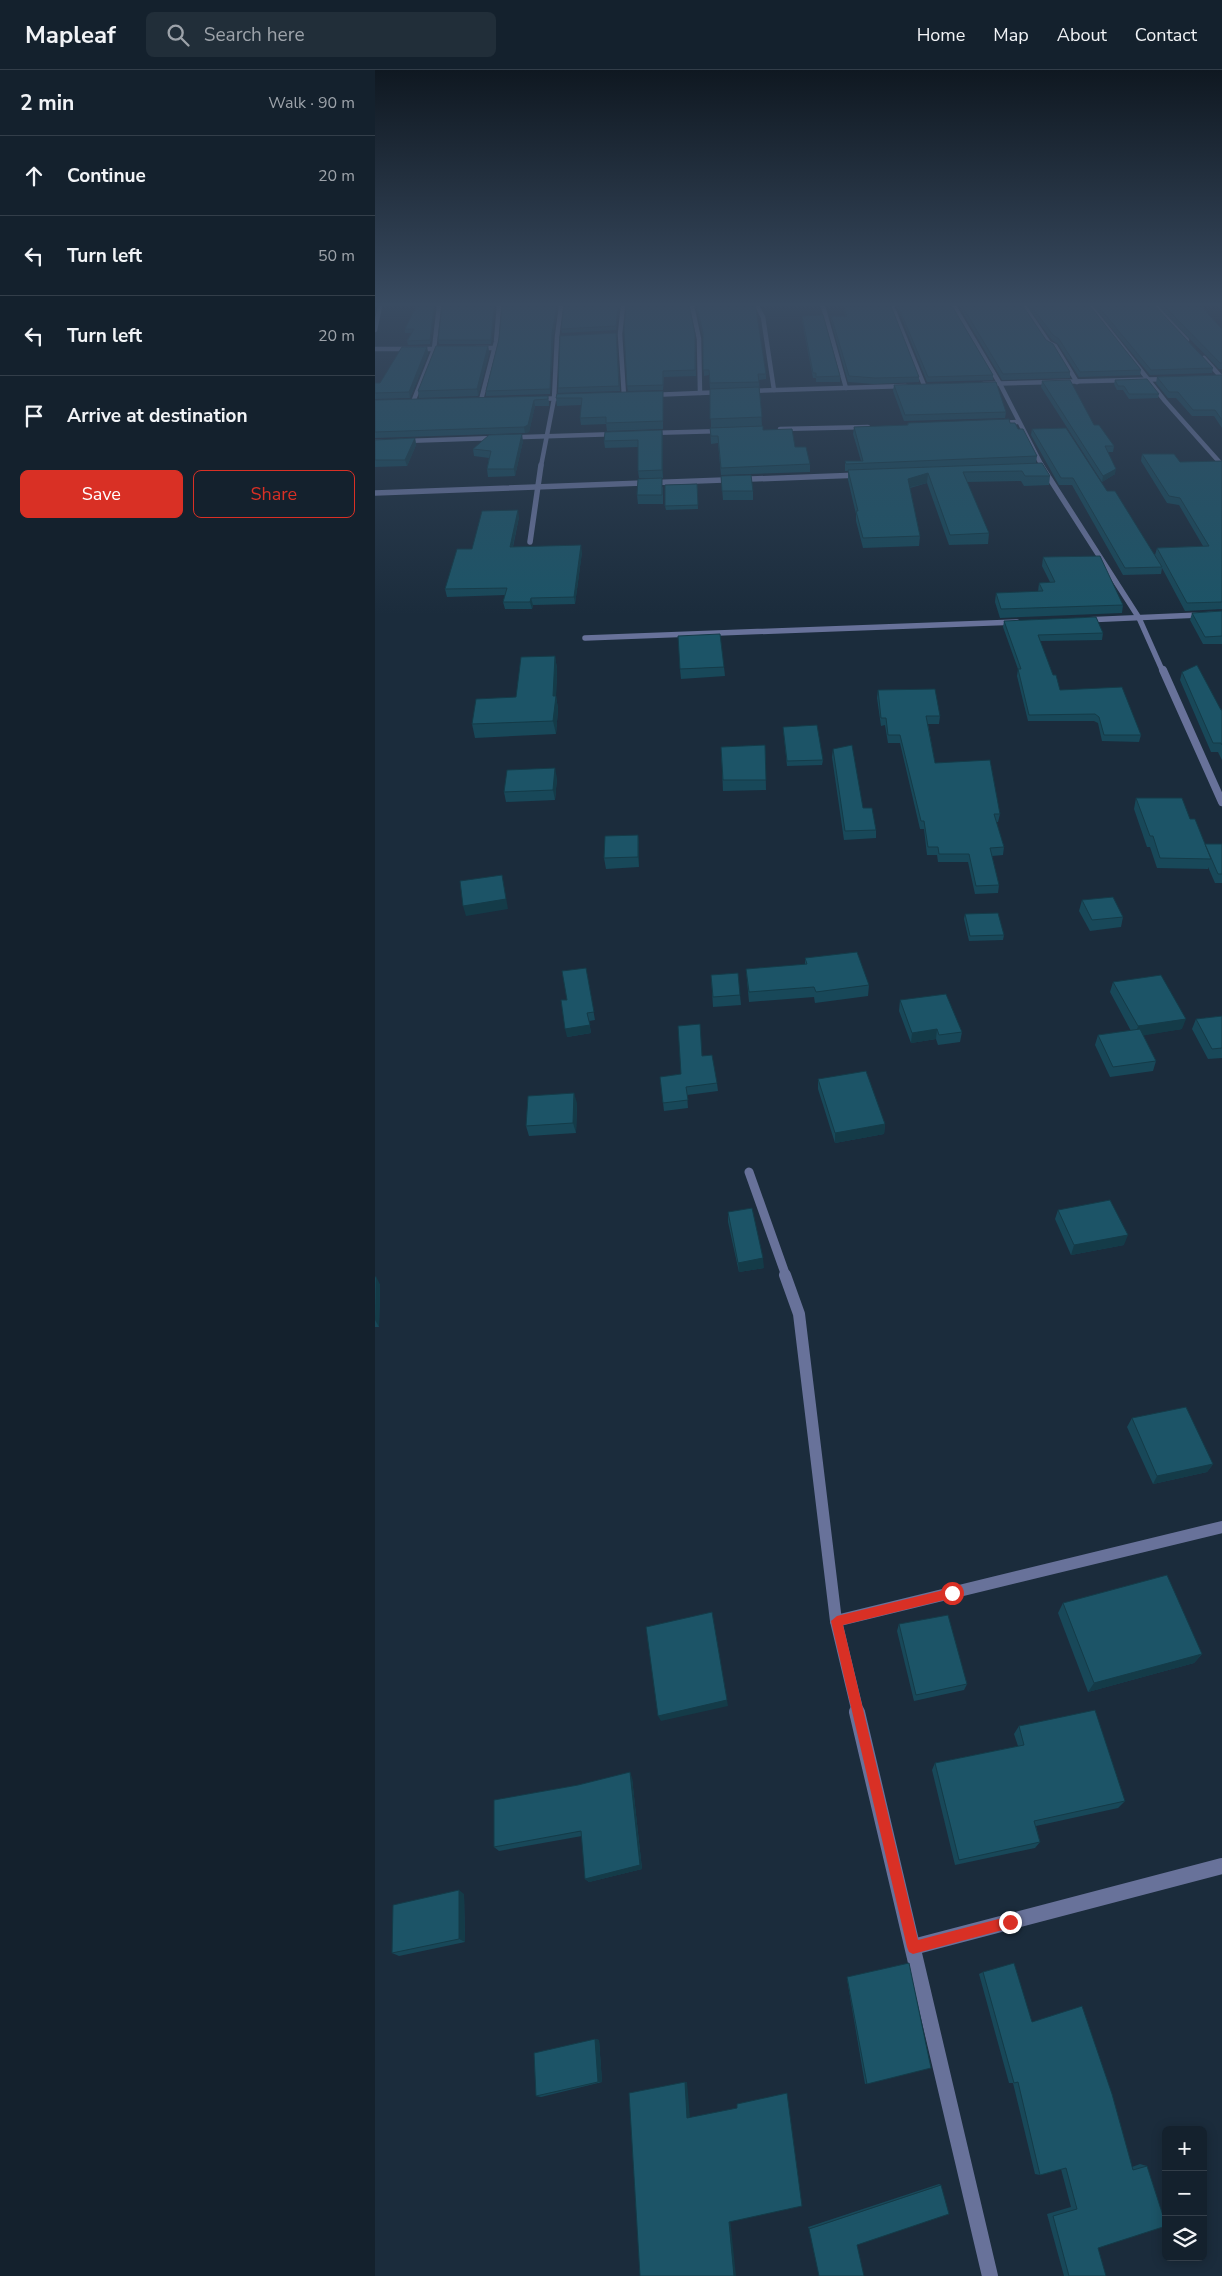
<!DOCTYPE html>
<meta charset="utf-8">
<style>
:root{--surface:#14212d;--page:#212e39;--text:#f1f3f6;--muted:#9da3aa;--line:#333e49;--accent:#d93025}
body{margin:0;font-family:"Nunito Sans",sans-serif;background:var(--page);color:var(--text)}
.controls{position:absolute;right:15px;bottom:15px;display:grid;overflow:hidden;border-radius:8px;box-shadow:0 2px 12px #0003}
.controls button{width:45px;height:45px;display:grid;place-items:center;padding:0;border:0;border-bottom:1px solid var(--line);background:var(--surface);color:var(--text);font:25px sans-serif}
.stop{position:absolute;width:15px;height:15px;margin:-11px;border:4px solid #d93025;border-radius:50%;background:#fff}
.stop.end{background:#d93025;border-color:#fff;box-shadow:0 1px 5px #0008}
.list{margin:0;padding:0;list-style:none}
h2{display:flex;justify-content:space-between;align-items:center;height:65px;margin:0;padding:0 20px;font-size:21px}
h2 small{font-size:16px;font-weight:400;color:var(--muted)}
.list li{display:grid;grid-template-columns:32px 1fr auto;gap:15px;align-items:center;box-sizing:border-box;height:80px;padding:0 20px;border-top:1px solid var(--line)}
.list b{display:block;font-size:19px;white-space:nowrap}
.list em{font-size:16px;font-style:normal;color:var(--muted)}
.actions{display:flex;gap:10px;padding:15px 20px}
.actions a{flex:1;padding:11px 0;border:1px solid var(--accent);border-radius:8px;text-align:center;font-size:18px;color:var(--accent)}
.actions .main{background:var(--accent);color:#fff}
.icon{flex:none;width:28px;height:28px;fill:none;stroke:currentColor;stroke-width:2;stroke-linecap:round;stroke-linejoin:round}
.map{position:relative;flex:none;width:847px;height:2206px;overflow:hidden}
header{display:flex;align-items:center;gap:30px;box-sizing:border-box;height:70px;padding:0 25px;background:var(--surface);border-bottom:1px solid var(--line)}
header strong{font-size:24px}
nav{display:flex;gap:28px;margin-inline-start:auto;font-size:18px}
.search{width:350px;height:45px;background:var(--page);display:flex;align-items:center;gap:12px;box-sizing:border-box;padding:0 18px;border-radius:8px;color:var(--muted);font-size:19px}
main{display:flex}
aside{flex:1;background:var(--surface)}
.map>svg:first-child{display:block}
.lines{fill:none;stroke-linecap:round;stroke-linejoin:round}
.street-far5{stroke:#68729a;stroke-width:4.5}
.street-far4{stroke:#68729a;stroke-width:5.5}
.street-far3{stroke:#68729a;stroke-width:8}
.street-far2{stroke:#68729a;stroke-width:9}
.street-far1{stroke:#68729a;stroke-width:12}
.street{stroke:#68729a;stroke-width:16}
.wall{fill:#184859}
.shaded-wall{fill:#143b48}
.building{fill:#1c5467;stroke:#143b48}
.route{fill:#d93025}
</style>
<header>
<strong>Mapleaf</strong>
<div class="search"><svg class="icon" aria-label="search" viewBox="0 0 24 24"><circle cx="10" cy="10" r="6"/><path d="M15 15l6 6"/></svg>Search here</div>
<nav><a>Home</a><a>Map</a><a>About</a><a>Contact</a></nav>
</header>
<main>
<aside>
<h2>2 min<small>Walk · 90 m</small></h2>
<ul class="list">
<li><svg class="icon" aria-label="ahead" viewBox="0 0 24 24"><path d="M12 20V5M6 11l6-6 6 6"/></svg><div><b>Continue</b></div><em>20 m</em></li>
<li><svg class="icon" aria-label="left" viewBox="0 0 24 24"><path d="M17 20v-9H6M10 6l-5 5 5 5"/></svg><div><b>Turn left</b></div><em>50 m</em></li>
<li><svg class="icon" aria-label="left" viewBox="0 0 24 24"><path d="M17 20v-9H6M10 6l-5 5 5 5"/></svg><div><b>Turn left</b></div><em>20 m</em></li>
<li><svg class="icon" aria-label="arrive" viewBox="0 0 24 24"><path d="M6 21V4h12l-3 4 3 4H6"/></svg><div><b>Arrive at destination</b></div></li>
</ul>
<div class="actions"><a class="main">Save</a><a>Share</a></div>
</aside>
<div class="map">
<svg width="847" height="2206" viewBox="0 0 847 2206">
<rect width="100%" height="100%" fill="#1b2c3c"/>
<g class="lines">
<g class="street-far5">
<path d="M248,236L245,264L249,326"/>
<path d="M317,236L324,269L325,323"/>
<path d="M382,236L388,247L399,320"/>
<path d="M448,236L471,318"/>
<path d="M517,236L549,315"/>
<path d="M579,236L625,314L667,396"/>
<path d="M649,236L674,273L680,276L702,312"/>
<path d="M715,236L790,331L847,395"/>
<path d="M780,236L812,270"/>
<path d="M0,260L5,236"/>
<path d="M101,278H119"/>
<path d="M0,279H71"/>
<path d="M829,288L847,308"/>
<path d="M608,314L794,309"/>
<path d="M373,321L531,316"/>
<path d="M276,325L349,322"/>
<path d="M161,329L194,328"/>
<path d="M106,330L121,272L124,236"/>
<path d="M38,332L59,279L64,236"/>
<path d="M622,353L643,352"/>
<path d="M405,359L493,357"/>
<path d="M275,363L348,361"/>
<path d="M0,372L243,364"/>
<path d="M166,396L179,329L182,267L186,236"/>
</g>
<g class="street-far4">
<path d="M666,395L764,548L788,602"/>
<path d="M0,423L485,405"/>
<path d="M155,472L166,395"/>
<path d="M709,550L847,544"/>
<path d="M210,568L642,552"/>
</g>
<path class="street-far3" d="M788,600L847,732"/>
<path class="street-far2" d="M374,1102L411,1206"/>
<g class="street-far1">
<path d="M410,1205L424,1244L461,1551L483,1643"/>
<path d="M461,1551L847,1457"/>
</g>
<g class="street">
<path d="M482,1642L615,2206"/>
<path d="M538,1877L847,1796"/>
</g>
</g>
<g class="wall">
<path d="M60,236L55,274L33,275L32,271L36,263H30V259Z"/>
<path d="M120,236L116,274H64L63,270Z"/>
<path d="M127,236H183L178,267L175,324L111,326V321L124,269Z"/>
<path d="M189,236H244L241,260L187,263L186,259Z"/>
<path d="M321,236H380L391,304V309L384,310L387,356L336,358L335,319L334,305L329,306L328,267Z"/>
<path d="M523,236H577L618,305V310L552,312L523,239Z"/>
<path d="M585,236H648L671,270L695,302V308L627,310L585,238Z"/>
<path d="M652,236H715L766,300L765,305L704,307L683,274L677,270Z"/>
<path d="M718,236H780L838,298L837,303L775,305Z"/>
<path d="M783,236H826L847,259V299H844Z"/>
<path d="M469,237L544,307V312L499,314L473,312L456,251V246H470L469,242Z"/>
<path d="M427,246L465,306V312H441V308H438L427,251Z"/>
<path d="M241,263L245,321L183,323V318Z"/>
<path d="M320,264L321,306L289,307L288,320L253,321L252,316Z"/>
<path d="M113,276L114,282L103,326L44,328L43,321Z"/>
<path d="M52,277L53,283L35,328L0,329V313H5Z"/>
<path d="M847,305V358L839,346H817L801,328H793L781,313L782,307Z"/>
<path d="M740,310L784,324L783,328L754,329L748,320H742L739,314Z"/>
<path d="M667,311L719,355L739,376L738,382H733L740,404L727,412L666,317Z"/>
<path d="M519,315L631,342L630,348L529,351L518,321Z"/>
<path d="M288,321V359L232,361L231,354L206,355L205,348L207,335L182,336L181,328Z"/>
<path d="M173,326L174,332V336H160L154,362L150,363L0,368V330Z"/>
<path d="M533,353H635L643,359L662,386L661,393L675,406L674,415L649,416L646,411L592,412L614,463L613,474L574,475L552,413L535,418L545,466L544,476L488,478L481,451V444L473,410V401H470V391H486L478,364L479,357L532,355Z"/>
<path d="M335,358L388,360L420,377L435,394V402L346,405L343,373L336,374Z"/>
<path d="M657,359L732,421L780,485L782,478L828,476L804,435L792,433L766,391L767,384L805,392L847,391V539L810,541L787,498L786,504L748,505L697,415H684L656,365Z"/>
<path d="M288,367V408H264L263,401V377L230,378L229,371Z"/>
<path d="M40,368L41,375L32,396L0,397V370Z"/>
<path d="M148,371L140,406L113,407L112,399L114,388L99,386L98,379Z"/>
<path d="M346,406L378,421V430H348Z"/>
<path d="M322,414L323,439L291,440L290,436Z"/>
<path d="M288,417V434H263L262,425Z"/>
<path d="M144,447L138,477L207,482L200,534L158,535L157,539H130L128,532L130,525L72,527L70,519L97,479Z"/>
<path d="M668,487L748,535L747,543L625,548L620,532L621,523L663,522L664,513L675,512L667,496Z"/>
<path d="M847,541V574H828L815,550L817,543Z"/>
<path d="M629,551L728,563L727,570L665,571L678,605L685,620L766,665L764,672L727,671L723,653L719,651H653L642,606L643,599L628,557Z"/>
<path d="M180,586L182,599L181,626L183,639L181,664L100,668L97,654L141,627Z"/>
<path d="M349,597L350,606L306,609L305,599Z"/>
<path d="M807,602L847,640V690L843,682H836L805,610Z"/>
<path d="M503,620L565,646L564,654H553L560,693L625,744L623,752H621L629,777L628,785L617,786L624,815L623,823L600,824L593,792H563L562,785H552L549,759H545L525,673H513L510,655L506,656L502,628Z"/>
<path d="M408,657L448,690L447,695L412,696Z"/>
<path d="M390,675L391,720L348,721L346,677Z"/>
<path d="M458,679L488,738L501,760V768L469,770L457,687Z"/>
<path d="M182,708L180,730L131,732L129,722Z"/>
<path d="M761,728L815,749L830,775L847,774V813H840L833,797V799L782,798L775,777H772L759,739Z"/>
<path d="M263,765L264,775V797L231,799L229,788Z"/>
<path d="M707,830L748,847L746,857L715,861L704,841Z"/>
<path d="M590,844L629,865L628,870L594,871L589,849Z"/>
<path d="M430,888L494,915L493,926L440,933L439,927L374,932L371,899L430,895Z"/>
<path d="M211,898L220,950L214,951L216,963L192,967V930Z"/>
<path d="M336,905L365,925L366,935L338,937Z"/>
<path d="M738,912L807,959L768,965L781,991L778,1001L735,1007L720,975L723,965L756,961L735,922Z"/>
<path d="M525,930L587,962L585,972L563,975L561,969L536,973L524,941Z"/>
<path d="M847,946V988L833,989L817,959L821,949Z"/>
<path d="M327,986L342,1013L343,1021L312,1025L313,1038L289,1041L285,1007L306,1004Z"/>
<path d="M443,1009L510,1054L509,1064L460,1073L443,1019Z"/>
<path d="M202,1033L201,1063L154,1066L151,1056Z"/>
<path d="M683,1140L749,1175L696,1185L680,1149Z"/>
<path d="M353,1142L389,1198L364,1202L353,1152Z"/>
<path d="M0,1206L5,1215L4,1257H0Z"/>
<path d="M757,1348L838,1394L832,1402L778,1414L752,1357Z"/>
<path d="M688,1533L827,1584L819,1593L713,1622L683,1543Z"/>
<path d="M524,1554L592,1614L589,1620L539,1631L522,1561Z"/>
<path d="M644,1656L750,1731L743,1738L661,1756L665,1772L660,1778L580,1795L557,1700L560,1693L643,1676L639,1664Z"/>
<path d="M257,1708L267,1799L214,1812L210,1809L207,1766L124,1781L119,1777Z"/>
<path d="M89,1824L90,1872L24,1886L17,1883Z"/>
<path d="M608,1902L657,1952L757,2097L765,2094L772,2096L723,2178L731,2206H689L672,2144L696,2137L686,2099L665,2105L660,2104L638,2013H634L604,1904Z"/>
<path d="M472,1907L556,1998L490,2014L472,1909Z"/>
<path d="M220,1969L224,1970L227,2012L166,2027L161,2026Z"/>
<path d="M564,2114L566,2115L434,2159L433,2157Z"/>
</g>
<g class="shaded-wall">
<path d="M59,236H60L55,274V270Z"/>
<path d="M119,236H120L116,274V270Z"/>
<path d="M182,236H183L178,267L175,324V319L177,263Z"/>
<path d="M243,236H244L241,260V256Z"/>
<path d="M113,276L114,282L103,326L102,319Z"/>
<path d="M52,277L53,283L35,328L34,322Z"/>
<path d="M159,330L160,336L154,362L150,363L149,357Z"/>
<path d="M287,360L288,367V408L287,400Z"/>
<path d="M147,364L148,371L140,406L139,399Z"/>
<path d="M40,368L41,375L32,396L30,390Z"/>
<path d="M741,399L740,404L727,412L728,406Z"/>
<path d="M553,403L552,413L532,418L533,409Z"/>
<path d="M143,440L144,447L136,484L135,477Z"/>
<path d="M206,475L207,482L200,534L199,527Z"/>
<path d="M156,528L158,535L157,539L155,532Z"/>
<path d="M180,586L182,599L181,626L183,639L181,664L178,651V626Z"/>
<path d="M180,698L182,708L180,730L178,720Z"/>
<path d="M263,765L264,775V797L263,787Z"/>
<path d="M127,805L133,839L91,846L88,836Z"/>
<path d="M212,943L216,963L192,967L190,959Z"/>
<path d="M811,949L807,959L760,967L763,956Z"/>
<path d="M562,959L561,969L536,973L537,963Z"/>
<path d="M199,1023L202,1033L201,1063L198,1053Z"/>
<path d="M510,1054L509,1064L460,1073V1063Z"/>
<path d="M753,1165L749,1175L696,1185L699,1175Z"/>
<path d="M388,1188L389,1198L364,1202L363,1193Z"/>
<path d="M1,1206L5,1215L4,1257L0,1250Z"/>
<path d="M838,1394L832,1402L778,1414L782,1406Z"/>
<path d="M337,1542L353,1636L286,1651L283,1646Z"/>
<path d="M827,1584L819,1593L713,1622L719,1613Z"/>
<path d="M255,1702L257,1708L267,1799L214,1812L210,1809Z"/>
<path d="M84,1820L89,1824L90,1872L84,1869Z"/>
<path d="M220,1969L224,1970L227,2012H223Z"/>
<path d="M310,2012H312L315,2048H312Z"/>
<path d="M355,2149L361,2206H359L354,2152Z"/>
</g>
<g class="building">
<path d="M41,236H59L55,270L32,271L39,259H30Z"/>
<path d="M67,236H119L116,270H63Z"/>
<path d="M127,236H182L177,263L175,319L111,321L124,269Z"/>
<path d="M189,236H243L241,256L186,259Z"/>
<path d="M251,236H314L320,264V300L288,301V315L252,316L249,259Z"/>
<path d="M322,236H380L381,239L391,304H383L384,312L335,313L334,300H328V263Z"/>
<path d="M494,236H516L544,307L500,308L474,306L456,246H472L469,237Z"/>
<path d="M523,236H577L618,305L553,307Z"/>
<path d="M587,236H648L671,270L678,274L695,302L628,304Z"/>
<path d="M656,236H715L766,300L705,302L684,269L678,265Z"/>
<path d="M723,236H780L838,298L776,300Z"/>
<path d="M789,236H826L847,259V293H845Z"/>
<path d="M448,245L465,306L441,307V303H438L427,246Z"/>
<path d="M241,263L244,316L183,318L185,266Z"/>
<path d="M61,276H113L102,319L43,321Z"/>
<path d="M27,277H52L34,322L0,323V313H5Z"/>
<path d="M846,305H847V350L840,340H818L803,322H794L782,307Z"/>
<path d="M772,309L784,324H754L749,316H743L740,310Z"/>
<path d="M695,310L719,355H724L739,376H730L741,399L728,406L667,311Z"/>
<path d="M621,312L631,342L530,345L519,315Z"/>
<path d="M384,317L387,347L335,349V319Z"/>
<path d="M288,321V351L231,353V347L205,348L207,328H181L182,324Z"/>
<path d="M173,326V329L159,330L153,355L149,357L0,362V330Z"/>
<path d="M634,349L635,353H640L643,359H648L662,386L471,394L470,391H488L479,357L533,355V353Z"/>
<path d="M388,356V360L417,359L420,377H431L435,394L346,398L343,366H336L335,358Z"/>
<path d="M691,358L732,421H740L787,497L750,498L698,408H686L657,359Z"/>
<path d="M287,360V400L263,401V370L229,371L230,362Z"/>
<path d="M147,364L139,399H112L116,381L98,379L114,365Z"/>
<path d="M40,368L30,390H0V370Z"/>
<path d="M767,384H799L805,392L847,391V532L812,533L782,478L834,476L805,428L794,426Z"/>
<path d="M667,393L675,406H650L647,401L588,402L614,463L575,465L553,403L533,409L545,466L488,468L481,441H483L473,400Z"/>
<path d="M376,405L378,421H347L346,406Z"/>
<path d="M287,408V425H262L263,409Z"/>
<path d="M322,414L323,435L290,436V415Z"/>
<path d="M143,440L135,477L206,475L199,527L156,528L155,532H128L132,518L70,519L82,479H97L107,441Z"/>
<path d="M725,486L748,535L626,539L621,523L668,521L664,513L680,512L668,487Z"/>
<path d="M847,541V566L830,567L817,543Z"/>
<path d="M721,547L728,563L663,565L678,605H681L685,620L747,617L766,665H729L724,647L720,644L654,645L643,599H646L629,551Z"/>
<path d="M345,564L349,597L305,599L303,566Z"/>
<path d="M180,586L178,626H181L178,651L97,654L101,629L141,627L146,587Z"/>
<path d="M822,595L846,640H847V675L846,673H838L807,602Z"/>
<path d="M560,619L565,646H551L560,693L615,690L625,744H619L629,777L615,778L624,815L601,816L594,784H564L563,777H553L549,751H546L525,665H513L511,648H506L503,620Z"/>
<path d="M442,655L448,690L412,691L408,657Z"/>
<path d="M390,675L391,710H348L346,677Z"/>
<path d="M477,675L488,738H497L501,760L470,761L458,679Z"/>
<path d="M180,698L178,720L129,722L132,700Z"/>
<path d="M761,728H807L815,749H820L836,789L785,788L778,766H775Z"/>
<path d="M263,765V787L229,788L230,766Z"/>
<path d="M830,774H847V804H843Z"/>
<path d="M127,805L131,829L88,836L85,811Z"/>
<path d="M738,827L748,847L717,850L707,830Z"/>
<path d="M623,843L629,865L595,866L590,844Z"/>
<path d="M482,882L494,915L441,922L439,917L374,922L371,899L432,894L430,888Z"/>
<path d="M211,898L219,942L212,943L215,955L190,959L186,930H192L187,901Z"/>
<path d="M363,903L365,925L338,927L336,905Z"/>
<path d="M786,905L811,949L763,956L738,912Z"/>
<path d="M571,924L587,962L564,965L562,959L537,963L525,930Z"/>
<path d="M847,946V978L837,979L821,949Z"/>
<path d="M325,954L327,986L337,985L342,1013L311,1017L313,1030L288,1033L285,1007L306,1004L303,956Z"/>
<path d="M765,959L781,991L738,997L723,965Z"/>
<path d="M491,1001L510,1054L460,1063L443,1009Z"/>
<path d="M199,1023L198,1053L151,1056L153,1026Z"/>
<path d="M735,1130L753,1165L699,1175L683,1140Z"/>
<path d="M377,1138L388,1188L363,1193L353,1142Z"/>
<path d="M811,1337L838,1394L782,1406L757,1348Z"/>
<path d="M792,1505L827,1584L719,1613L688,1533Z"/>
<path d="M337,1542L352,1630L283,1646L271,1557Z"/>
<path d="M573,1545L592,1614L541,1625L524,1554Z"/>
<path d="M720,1640L750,1731L659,1751L665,1772L584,1790L560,1693L649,1675L644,1656Z"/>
<path d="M255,1702L265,1795L210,1809L206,1761L119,1777V1730L203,1715Z"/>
<path d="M84,1820V1869L17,1883L18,1835Z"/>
<path d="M534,1893L556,1998L492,2014L472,1907Z"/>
<path d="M639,1893L657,1952L707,1936L737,2024L758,2100L772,2096L791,2155V2156L723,2178L731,2206H694L678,2146L702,2139L691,2098L665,2105L643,2012L639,2013L608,1902Z"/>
<path d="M220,1969L223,2012L161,2026L159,1983Z"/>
<path d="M310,2012L312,2048L362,2038V2034L412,2023L427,2136L354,2152L359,2206H265L254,2023Z"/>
<path d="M566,2115L574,2144L482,2175L489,2206H444L434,2159Z"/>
</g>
<linearGradient id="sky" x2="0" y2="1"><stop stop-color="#0f1821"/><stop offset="0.43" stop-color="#394b61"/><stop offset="1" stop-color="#394b61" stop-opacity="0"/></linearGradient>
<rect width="847" height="545" fill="url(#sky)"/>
<path class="route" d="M577,1518L582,1523L577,1528L468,1555L543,1870L635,1846L639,1847L641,1852L639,1856L635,1858L538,1884L534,1882L532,1877L456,1551L462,1546Z"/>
</svg>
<div class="controls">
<button>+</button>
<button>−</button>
<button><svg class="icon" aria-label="layers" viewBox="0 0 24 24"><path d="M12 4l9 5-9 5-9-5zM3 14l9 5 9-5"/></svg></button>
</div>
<div class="stop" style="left:577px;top:1523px"></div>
<div class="stop end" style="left:635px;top:1852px"></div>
</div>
</main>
